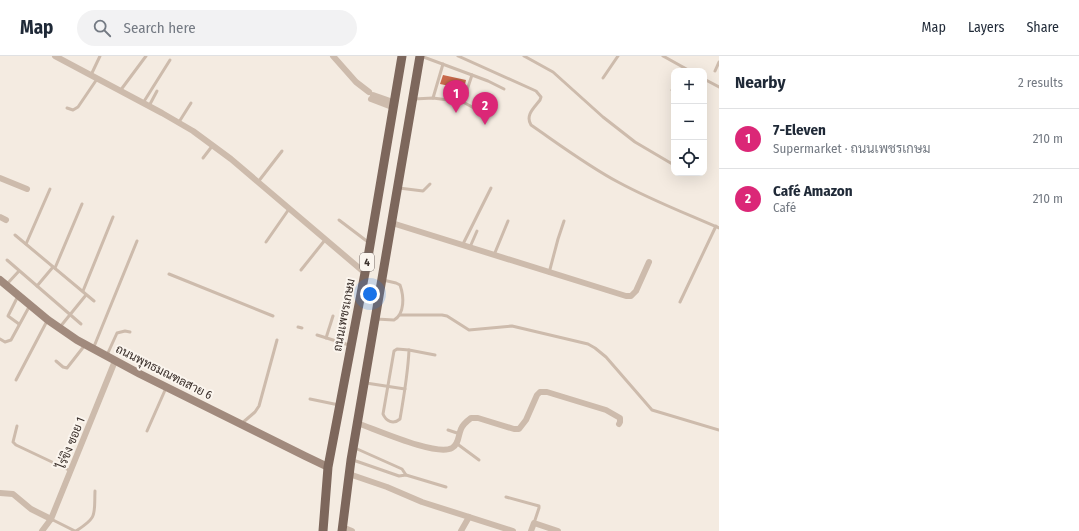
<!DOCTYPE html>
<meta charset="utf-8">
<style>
:root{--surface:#fff;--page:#f2f2f3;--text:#1f2937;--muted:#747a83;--line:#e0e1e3;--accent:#db2777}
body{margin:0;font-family:"Fira Sans Condensed",Sarabun,sans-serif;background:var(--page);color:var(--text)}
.controls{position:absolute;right:12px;top:12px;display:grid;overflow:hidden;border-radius:8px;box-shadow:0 4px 16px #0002}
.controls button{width:36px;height:36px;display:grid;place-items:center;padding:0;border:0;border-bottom:1px solid var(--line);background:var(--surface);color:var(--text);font:20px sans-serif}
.you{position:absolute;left:370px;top:238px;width:14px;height:14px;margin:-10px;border:3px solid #fff;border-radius:50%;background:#1a73e8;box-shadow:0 0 0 6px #1a73e833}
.badge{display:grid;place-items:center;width:26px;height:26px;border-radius:50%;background:var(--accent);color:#fff;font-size:13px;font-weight:700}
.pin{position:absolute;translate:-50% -33px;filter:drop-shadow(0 1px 2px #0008)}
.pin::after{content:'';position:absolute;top:21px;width:14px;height:12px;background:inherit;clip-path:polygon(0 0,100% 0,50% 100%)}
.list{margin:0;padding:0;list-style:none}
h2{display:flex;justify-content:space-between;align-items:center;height:52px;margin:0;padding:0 16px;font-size:17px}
h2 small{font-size:13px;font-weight:400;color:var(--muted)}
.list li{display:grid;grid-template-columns:26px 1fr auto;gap:12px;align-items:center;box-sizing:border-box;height:60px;padding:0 16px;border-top:1px solid var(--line)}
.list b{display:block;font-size:15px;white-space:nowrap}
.list p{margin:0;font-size:13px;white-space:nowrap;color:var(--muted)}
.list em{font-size:13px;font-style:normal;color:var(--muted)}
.icon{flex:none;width:22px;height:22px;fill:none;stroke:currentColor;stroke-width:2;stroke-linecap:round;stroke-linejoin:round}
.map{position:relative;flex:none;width:719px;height:475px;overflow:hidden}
header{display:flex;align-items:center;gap:24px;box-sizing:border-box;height:56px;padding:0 20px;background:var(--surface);border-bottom:1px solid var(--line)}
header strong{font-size:19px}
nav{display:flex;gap:22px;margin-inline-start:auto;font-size:14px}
.search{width:280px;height:36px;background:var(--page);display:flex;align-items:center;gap:10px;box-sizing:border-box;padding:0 14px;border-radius:22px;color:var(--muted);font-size:15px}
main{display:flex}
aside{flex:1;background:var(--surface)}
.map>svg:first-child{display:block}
.building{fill:#c8694b}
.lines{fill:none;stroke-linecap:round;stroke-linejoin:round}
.lane{stroke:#cdbbac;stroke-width:3}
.street{stroke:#cdbbac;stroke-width:6}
.secondary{stroke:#a18a7d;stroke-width:8}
.primary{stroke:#7d675c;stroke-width:9}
.labels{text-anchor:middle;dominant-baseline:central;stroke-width:4;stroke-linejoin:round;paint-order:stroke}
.shield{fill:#fbf5ee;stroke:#756b66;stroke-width:1}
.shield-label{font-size:11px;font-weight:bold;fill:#3b302b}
.street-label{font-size:12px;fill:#3b302b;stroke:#fbf5ee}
</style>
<header>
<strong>Map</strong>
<div class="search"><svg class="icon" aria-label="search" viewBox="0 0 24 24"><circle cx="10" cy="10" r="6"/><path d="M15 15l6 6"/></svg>Search here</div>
<nav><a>Map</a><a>Layers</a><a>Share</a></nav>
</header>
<main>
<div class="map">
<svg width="719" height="475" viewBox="0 0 719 475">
<rect width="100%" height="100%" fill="#f4ebe1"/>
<path class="building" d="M443,19L466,24L464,33L440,28Z"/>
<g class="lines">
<g class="lane">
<path d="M458,0L536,35L541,41L540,44C534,52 525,59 531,69C560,89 588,110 618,126C651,144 685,157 719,172"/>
<path d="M524,0L553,16L603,61L635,86L674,109"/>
<path d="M663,0L690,15"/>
<path d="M715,15L719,6"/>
<path d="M91,19L100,0"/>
<path d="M472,19L488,25L504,33"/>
<path d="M603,22L618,0"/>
<path d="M704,23L719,31"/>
<path d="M672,34L674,31"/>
<path d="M120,35L146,0"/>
<path d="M433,42L443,8"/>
<path d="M414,43L433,42L463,46L472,19L421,0"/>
<path d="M463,46L485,58"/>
<path d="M143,47L170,4"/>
<path d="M149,50L157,35"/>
<path d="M67,52L73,54L78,51L97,23"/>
<path d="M179,66L191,47"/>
<path d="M203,102L213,89"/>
<path d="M258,126L282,95"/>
<path d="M399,132L423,135L430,128"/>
<path d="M339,164L368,186"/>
<path d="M15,179L94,245"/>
<path d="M266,186L289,153"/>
<path d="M26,188L50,133"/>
<path d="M463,188L491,132"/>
<path d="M470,191L477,175"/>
<path d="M494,199L508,165"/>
<path d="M7,204L81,268"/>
<path d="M55,212L82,148"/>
<path d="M301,214L325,184"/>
<path d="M549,217L558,183L564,165"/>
<path d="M169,218L273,260"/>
<path d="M7,228L19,215"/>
<path d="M37,230L53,211"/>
<path d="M83,235L113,161"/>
<path d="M18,240L8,260L19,268"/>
<path d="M680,246L716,170"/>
<path d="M400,259H442L447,260L469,274L512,270L588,288L595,292L606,301L652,354L719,374"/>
<path d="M376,263L394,264C405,258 404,240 400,229L396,227L383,224"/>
<path d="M60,271L86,239"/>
<path d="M298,271L302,272"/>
<path d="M317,279L349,289"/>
<path d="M326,282L333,260"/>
<path d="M0,283L5,286L11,284L29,251"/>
<path d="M93,293L137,185"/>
<path d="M397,293L409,294C408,317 404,340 400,363C393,369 386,365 383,358L394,295Z"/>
<path d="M409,294L435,299"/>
<path d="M107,299L117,277L125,275L130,276"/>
<path d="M56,305L63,311L67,312L85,289"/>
<path d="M16,324L47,265"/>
<path d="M366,327L405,333"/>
<path d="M310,343L339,349"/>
<path d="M241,368L255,356L259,350L277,284"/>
<path d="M17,370L13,386L16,389L71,415"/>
<path d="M448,374L460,378"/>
<path d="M147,375L166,332"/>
<path d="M456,387L479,404"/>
<path d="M353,404L399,420L406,419L402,413L355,392"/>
<path d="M406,419L446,431"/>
<path d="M506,441L539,450V452L534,467"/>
<path d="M51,463L75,475"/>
<path d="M76,475C98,461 94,459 95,435"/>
</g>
<g class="street">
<path d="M55,0L162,57L193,75L231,103L365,217"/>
<path d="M333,0L356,26L369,36"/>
<path d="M373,39L393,46"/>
<path d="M371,43L392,51"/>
<path d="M0,122L27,133"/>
<path d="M0,161L6,164"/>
<path d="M392,167L626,240H631L636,235L649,206"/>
<path d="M357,367C375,373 437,401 452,392C459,388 458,380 461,373C463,368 467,365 471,362H478L514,373H519L526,364L537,339L540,336H547L606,354L620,362V366L619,368"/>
<path d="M349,418L387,431L422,446L513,475"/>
<path d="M0,437L13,438L31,453L51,463"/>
<path d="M342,471L352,475"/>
<path d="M42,475L51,463L115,305"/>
<path d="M461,475L469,461"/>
<path d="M531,475L534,467L558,475"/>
</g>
<path class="secondary" d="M0,224L48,264L77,284L140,318L305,400L328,411"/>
<g class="primary">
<path d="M323,475L328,411L368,201L402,0"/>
<path d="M342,475L351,404L420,0"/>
</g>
</g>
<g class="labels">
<rect class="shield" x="360" y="197" width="14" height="18" rx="3"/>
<g class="shield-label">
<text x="367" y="206">4</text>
</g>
<g class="street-label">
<text transform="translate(344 259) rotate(-79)">ถนนเพชรเกษม</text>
<text transform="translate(164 316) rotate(27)">ถนนพุทธมณฑลสาย 6</text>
<text transform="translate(71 387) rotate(-68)">ไร่ขิง ซอย 1</text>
</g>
</g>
</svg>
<div class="controls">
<button>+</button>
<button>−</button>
<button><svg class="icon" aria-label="locate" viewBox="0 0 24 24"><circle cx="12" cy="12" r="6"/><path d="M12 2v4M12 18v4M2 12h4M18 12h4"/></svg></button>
</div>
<div class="you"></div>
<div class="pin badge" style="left:456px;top:57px">1</div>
<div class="pin badge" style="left:485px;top:69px">2</div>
</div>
<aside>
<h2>Nearby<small>2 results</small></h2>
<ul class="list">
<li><span class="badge">1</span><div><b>7-Eleven</b><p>Supermarket · ถนนเพชรเกษม</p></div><em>210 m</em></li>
<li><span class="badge">2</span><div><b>Café Amazon</b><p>Café</p></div><em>210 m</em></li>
</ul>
</aside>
</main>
